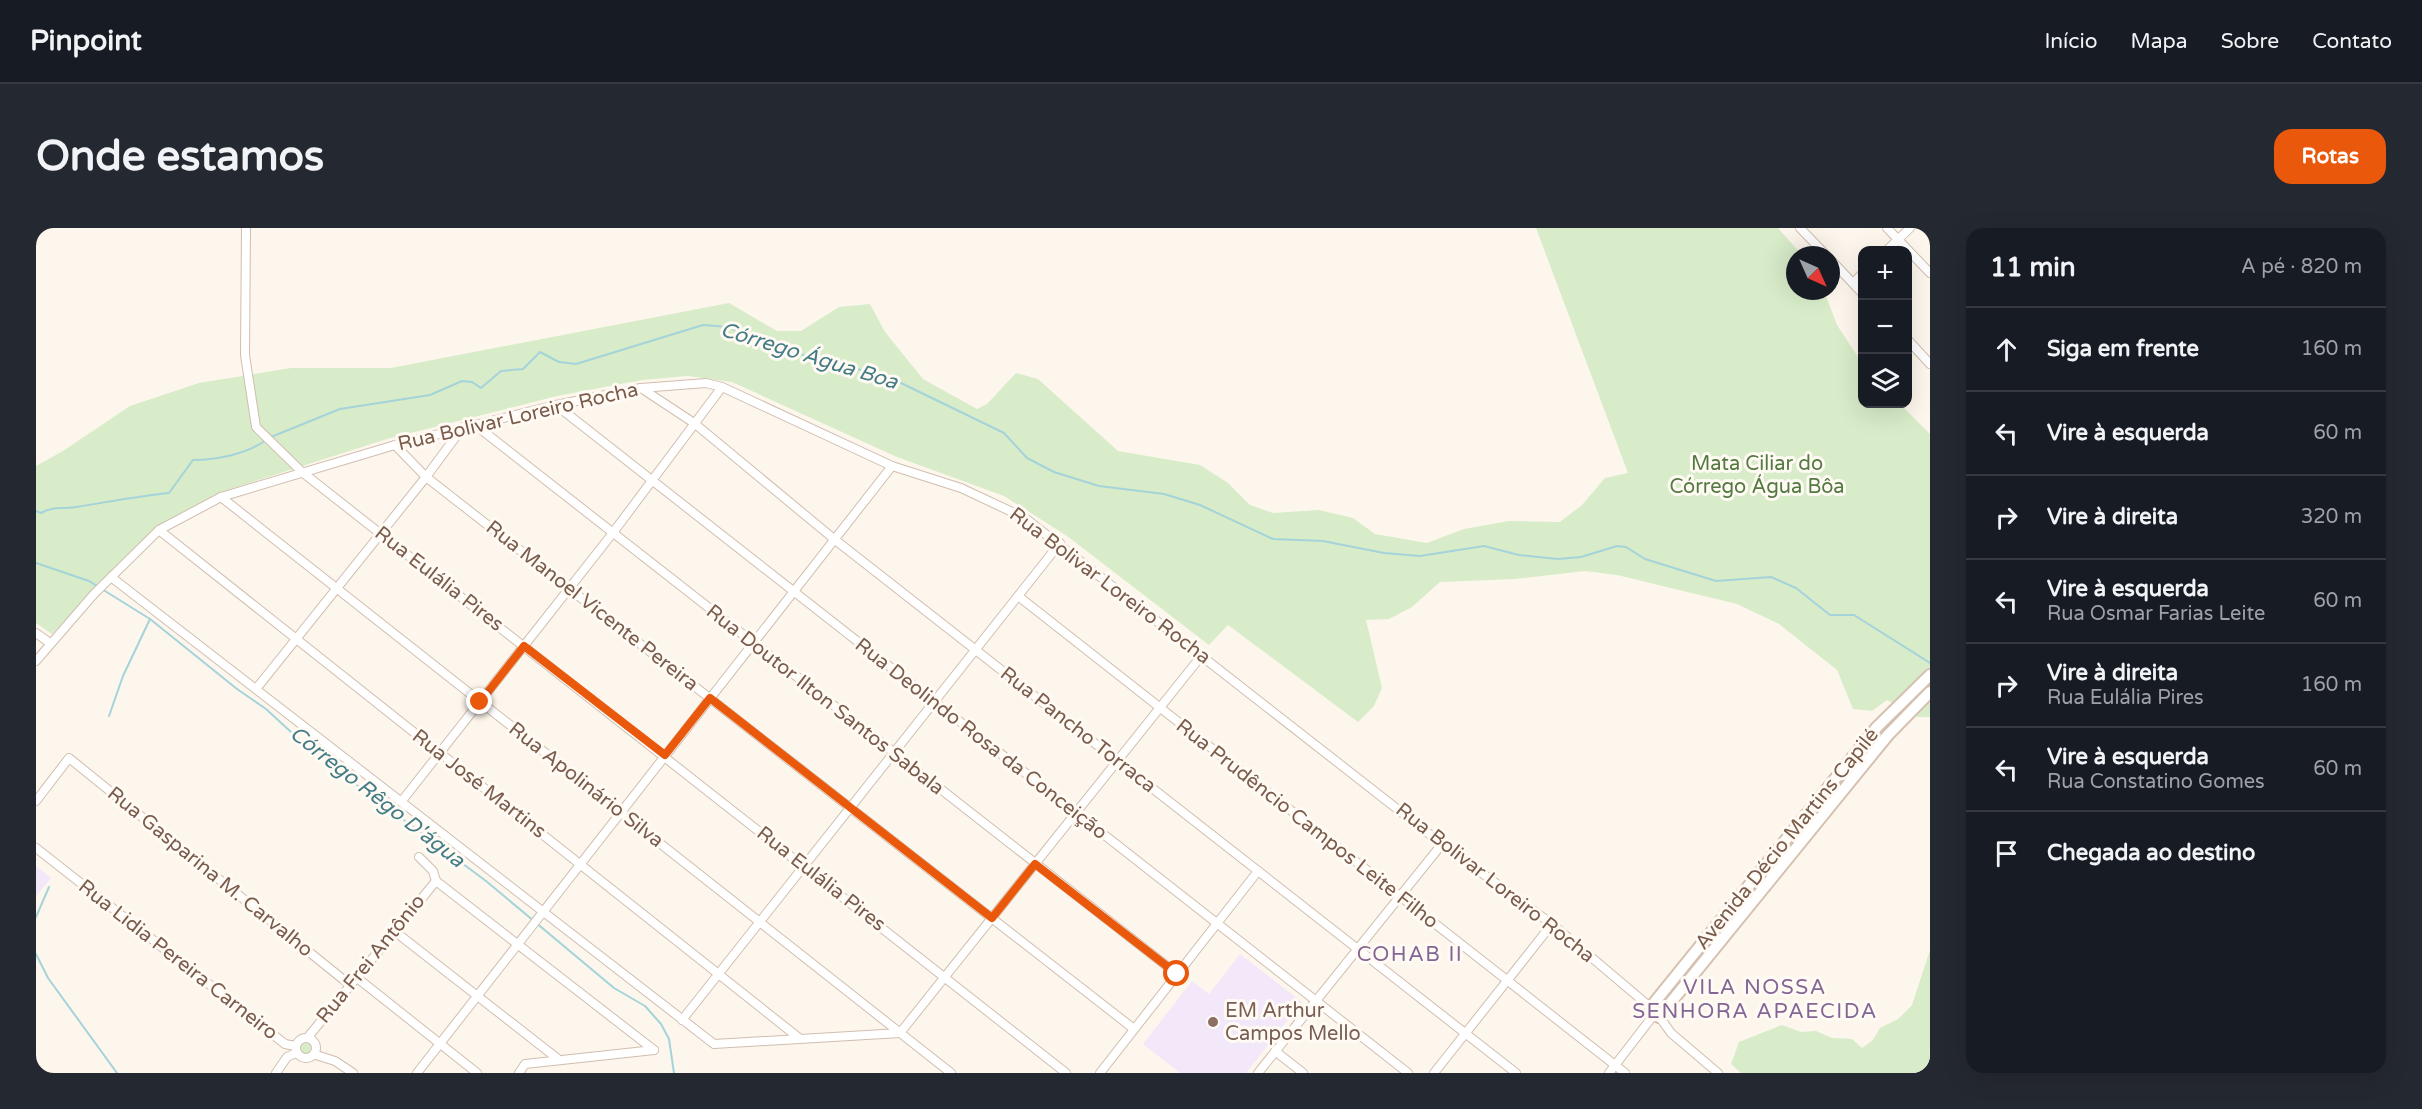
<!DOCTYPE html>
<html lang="pt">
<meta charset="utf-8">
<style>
:root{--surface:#171b24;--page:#242831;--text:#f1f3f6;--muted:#9ea1a6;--line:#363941;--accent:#ea580c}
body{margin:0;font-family:"Varela Round",sans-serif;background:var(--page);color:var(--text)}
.controls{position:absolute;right:18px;top:18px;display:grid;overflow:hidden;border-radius:12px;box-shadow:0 6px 24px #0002}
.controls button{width:54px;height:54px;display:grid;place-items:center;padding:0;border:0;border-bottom:2px solid var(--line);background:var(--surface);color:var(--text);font:30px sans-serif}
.compass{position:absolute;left:1750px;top:18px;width:54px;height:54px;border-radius:50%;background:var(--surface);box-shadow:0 6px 24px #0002;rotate:135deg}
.stop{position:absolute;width:18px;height:18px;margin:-14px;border:4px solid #ea580c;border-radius:50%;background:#fff}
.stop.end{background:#ea580c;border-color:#fff;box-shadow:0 2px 6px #0008}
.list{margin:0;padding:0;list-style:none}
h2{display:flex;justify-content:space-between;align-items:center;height:78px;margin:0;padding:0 24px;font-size:26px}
h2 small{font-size:20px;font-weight:400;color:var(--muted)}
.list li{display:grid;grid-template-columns:39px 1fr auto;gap:18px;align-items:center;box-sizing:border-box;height:84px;padding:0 24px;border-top:2px solid var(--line)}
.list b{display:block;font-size:22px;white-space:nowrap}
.list p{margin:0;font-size:20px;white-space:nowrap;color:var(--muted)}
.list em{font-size:20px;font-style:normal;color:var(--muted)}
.icon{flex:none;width:33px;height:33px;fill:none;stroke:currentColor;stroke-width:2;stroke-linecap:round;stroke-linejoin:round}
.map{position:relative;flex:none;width:1894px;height:845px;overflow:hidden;border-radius:18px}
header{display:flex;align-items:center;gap:36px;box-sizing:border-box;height:84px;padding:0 30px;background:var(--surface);border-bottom:2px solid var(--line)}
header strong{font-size:28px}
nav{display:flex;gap:33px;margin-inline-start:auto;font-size:21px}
.intro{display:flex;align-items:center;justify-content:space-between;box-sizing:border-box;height:144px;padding:0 36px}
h1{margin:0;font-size:42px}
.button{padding:15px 27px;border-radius:18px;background:var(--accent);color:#fff;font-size:21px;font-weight:700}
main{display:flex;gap:36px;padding:0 36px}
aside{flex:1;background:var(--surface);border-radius:18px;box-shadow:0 6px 24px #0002}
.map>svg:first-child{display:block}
.education{fill:#f3e8fa}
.green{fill:#d8ecc9}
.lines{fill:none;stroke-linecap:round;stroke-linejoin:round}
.stream{stroke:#a5d3da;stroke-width:2}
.street-casing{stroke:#d1beb0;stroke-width:10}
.secondary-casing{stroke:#d6c0b0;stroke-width:14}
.street{stroke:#fff;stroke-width:8}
.secondary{stroke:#fff;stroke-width:10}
.route{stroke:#ea580c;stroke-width:8}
.education-dot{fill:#8d6e63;stroke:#fffaf3;stroke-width:2}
.labels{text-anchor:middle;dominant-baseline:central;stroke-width:6;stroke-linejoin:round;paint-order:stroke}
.street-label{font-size:20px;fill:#7a5c4d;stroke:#fffaf3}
.park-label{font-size:20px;fill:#537a41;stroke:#fffaf3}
.education-label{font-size:20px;fill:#785e54;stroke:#fffaf3;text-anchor:start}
.water-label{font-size:21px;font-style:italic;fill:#437c86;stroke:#fffaf3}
.neighbourhood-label{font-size:21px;letter-spacing:1.5px;fill:#846695;stroke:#fffaf3}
</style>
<header>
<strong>Pinpoint</strong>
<nav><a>Início</a><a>Mapa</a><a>Sobre</a><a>Contato</a></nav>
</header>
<div class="intro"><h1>Onde estamos</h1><a class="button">Rotas</a></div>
<main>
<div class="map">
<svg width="1894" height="845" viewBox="0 0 1894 845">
<rect width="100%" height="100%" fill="#fdf6ec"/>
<g class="education">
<path d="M0,638L15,650L0,668Z"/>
<path d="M1204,726L1266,774L1210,845H1144L1107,816L1156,753L1173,766Z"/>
</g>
<g class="green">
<path d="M1500,0H1742L1766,27H1759V63H1788L1801,97L1826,135V176H1864L1894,206V489H1881L1851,472L1836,483L1817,481L1801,442L1743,396L1701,376L1581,347L1549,343L1479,351L1404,354L1376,379L1353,391L1330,392L1346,460L1338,478L1322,494L1192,397L1173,417L1031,308L968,268L861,229L696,154L652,148L606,152L521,168L351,211L182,265L120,300L16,406L0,395V238L27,223L94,178L163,155L255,140H355L693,75L741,103H765L803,79L834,76L849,104L887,151L941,181L951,176L980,145L1002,151L1082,223L1164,237L1192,255L1214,277L1237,285L1283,282L1317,290L1339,306L1391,315L1428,301L1473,293L1524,294L1546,277L1569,250L1592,245Z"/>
<path d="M1894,722V845H1705L1695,836L1703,814L1746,797L1765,804L1780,803L1796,810L1816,811L1826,820L1837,812L1844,800L1862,791L1876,777Z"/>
<circle cx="271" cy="819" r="7"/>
</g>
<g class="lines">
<g class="stream">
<path d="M235,209L304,181L394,167L426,153L436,154L445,160L465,143L487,141L504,124L523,134L540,136L667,97L693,99L748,124L787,130L863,154L968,205L991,230L1018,244L1063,258L1128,266L1164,277L1237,311L1287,313L1348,325L1384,328L1448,318L1483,327L1522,331L1545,329L1581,318L1590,319L1609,331L1680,353L1735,349L1760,360L1794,387H1818L1894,435"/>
<path d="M0,283L5,285C20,277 25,282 40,279C72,274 102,268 133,265L157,232C181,232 211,226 230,212"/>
<path d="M0,335L53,353L114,391L201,461L230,481L279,526L450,653L578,760L609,778L625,796L633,811L638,845"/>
<path d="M73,488L87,448L114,391"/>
<path d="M0,689L13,659"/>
<path d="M0,726L12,750L81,845"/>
</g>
<defs>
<g id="street">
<path d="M210,0L209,127L220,199L266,244L1030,845"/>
<path d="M1764,0L1790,27"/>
<path d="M1851,0L1894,45"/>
<path d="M1851,22L1874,0"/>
<path d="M1795,32L1826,65"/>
<path d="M1817,55L1826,46"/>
<path d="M1872,112L1894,136"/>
<path d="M605,160L658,195L798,311L1480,845"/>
<path d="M520,177L1372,845"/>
<path d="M438,196L1141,746"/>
<path d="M359,217L390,249L1098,801"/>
<path d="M185,269L915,845"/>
<path d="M123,302L763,810"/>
<path d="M75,349L678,816L864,805L1166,427"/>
<path d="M982,368L1589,845"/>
<path d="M0,405L14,415"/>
<path d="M0,433L58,366L123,302L185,269L359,217L520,177L605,160L670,155L686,159L856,238L925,260L989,290L1406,616L1516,696L1620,784L1635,805L1682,845"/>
<path d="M220,461L390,249L427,199"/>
<path d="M0,573L33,530L314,757"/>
<path d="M365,574L576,306L686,159"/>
<path d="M0,620L249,816L259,818"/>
<path d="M383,629L397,643L400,653"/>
<path d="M400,653L618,822"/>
<path d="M357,702L522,831"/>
<path d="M320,749L441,845"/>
<path d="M646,792L1024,315"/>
<path d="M272,809L400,653"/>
<circle cx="270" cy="820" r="10"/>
<path d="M1239,823L1267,845"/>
<path d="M280,827L299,833L317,845"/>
<path d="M240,845L251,829L260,825"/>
<path d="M381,845L856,238"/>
<path d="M483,845L489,836L618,822"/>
<path d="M1064,845L1222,643"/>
<path d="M1222,845L1406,616"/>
<path d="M1398,845L1516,696"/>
<path d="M1573,845L1620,784"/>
</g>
<g id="secondary">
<path d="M1614,780L1841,499L1894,447"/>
<path d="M1623,789L1852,507L1894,464"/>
</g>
</defs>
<use href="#street" class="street-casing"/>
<use href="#secondary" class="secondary-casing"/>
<use href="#street" class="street"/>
<use href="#secondary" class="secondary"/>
</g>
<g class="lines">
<path class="route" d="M444,474L488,418L629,527L674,470L956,690L999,636L1141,746"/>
</g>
<circle class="education-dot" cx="1177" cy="794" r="6"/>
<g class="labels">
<g class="street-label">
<text transform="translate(482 189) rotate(-13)">Rua Bolivar Loreiro Rocha</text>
<text transform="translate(403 351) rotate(38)">Rua Eulália Pires</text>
<text transform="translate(1074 358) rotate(37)">Rua Bolivar Loreiro Rocha</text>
<text transform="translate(556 378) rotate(38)">Rua Manoel Vicente Pereira</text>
<text transform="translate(789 472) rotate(38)">Rua Doutor Ilton Santos Sabala</text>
<text transform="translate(1042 502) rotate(38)">Rua Pancho Torraca</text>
<text transform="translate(945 511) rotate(38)">Rua Deolindo Rosa da Conceição</text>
<text transform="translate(443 556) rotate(38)">Rua José Martins</text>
<text transform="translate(550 557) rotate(38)">Rua Apolinário Silva</text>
<text transform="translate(1271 596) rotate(38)">Rua Prudêncio Campos Leite Filho</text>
<text transform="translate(1751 611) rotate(-51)">Avenida Décio Martins Capilé</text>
<text transform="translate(174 644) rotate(39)">Rua Gasparina M. Carvalho</text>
<text transform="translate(785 651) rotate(38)">Rua Eulália Pires</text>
<text transform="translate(1459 655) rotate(38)">Rua Bolivar Loreiro Rocha</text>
<text transform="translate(335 731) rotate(-51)">Rua Frei Antônio</text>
<text transform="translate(142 732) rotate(38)">Rua Lidia Pereira Carneiro</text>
</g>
<g class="park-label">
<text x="1721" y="236">Mata Ciliar do<tspan x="1721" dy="23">Córrego Água Bôa</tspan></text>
</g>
<g class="education-label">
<text x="1189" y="783">EM Arthur<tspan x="1189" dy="23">Campos Mello</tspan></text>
</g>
<g class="water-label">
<text transform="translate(773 128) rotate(17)">Córrego Água Boa</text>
<text transform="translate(341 569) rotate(38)">Córrego Rêgo D'água</text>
</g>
<g class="neighbourhood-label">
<text x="1374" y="726">COHAB II</text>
<text x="1719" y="759">VILA NOSSA<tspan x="1719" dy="24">SENHORA APAECIDA</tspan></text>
</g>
</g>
</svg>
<div class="controls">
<button>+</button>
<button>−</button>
<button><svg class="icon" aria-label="layers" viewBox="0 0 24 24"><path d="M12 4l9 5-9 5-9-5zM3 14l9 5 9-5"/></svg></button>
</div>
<svg class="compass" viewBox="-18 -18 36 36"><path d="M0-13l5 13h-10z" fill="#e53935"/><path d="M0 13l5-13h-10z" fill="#9ea1a6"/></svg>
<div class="stop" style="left:1141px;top:746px"></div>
<div class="stop end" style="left:444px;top:474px"></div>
</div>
<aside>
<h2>11 min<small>A pé · 820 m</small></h2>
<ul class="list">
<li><svg class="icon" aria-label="ahead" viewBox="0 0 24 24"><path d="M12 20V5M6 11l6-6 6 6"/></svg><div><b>Siga em frente</b></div><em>160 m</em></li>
<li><svg class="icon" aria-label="left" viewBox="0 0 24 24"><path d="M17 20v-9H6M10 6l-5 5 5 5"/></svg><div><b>Vire à esquerda</b></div><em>60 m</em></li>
<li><svg class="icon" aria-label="right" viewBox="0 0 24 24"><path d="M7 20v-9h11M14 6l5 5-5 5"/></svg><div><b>Vire à direita</b></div><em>320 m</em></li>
<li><svg class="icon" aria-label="left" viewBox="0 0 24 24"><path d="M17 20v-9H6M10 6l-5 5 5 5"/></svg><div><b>Vire à esquerda</b><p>Rua Osmar Farias Leite</p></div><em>60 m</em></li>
<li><svg class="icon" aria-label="right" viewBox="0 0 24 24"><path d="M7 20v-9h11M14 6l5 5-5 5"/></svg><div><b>Vire à direita</b><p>Rua Eulália Pires</p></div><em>160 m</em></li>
<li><svg class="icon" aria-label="left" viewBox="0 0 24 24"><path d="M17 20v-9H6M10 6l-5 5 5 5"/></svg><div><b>Vire à esquerda</b><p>Rua Constatino Gomes</p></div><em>60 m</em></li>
<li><svg class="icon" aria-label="arrive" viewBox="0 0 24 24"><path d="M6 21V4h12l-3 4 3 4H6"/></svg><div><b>Chegada ao destino</b></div></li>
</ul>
</aside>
</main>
